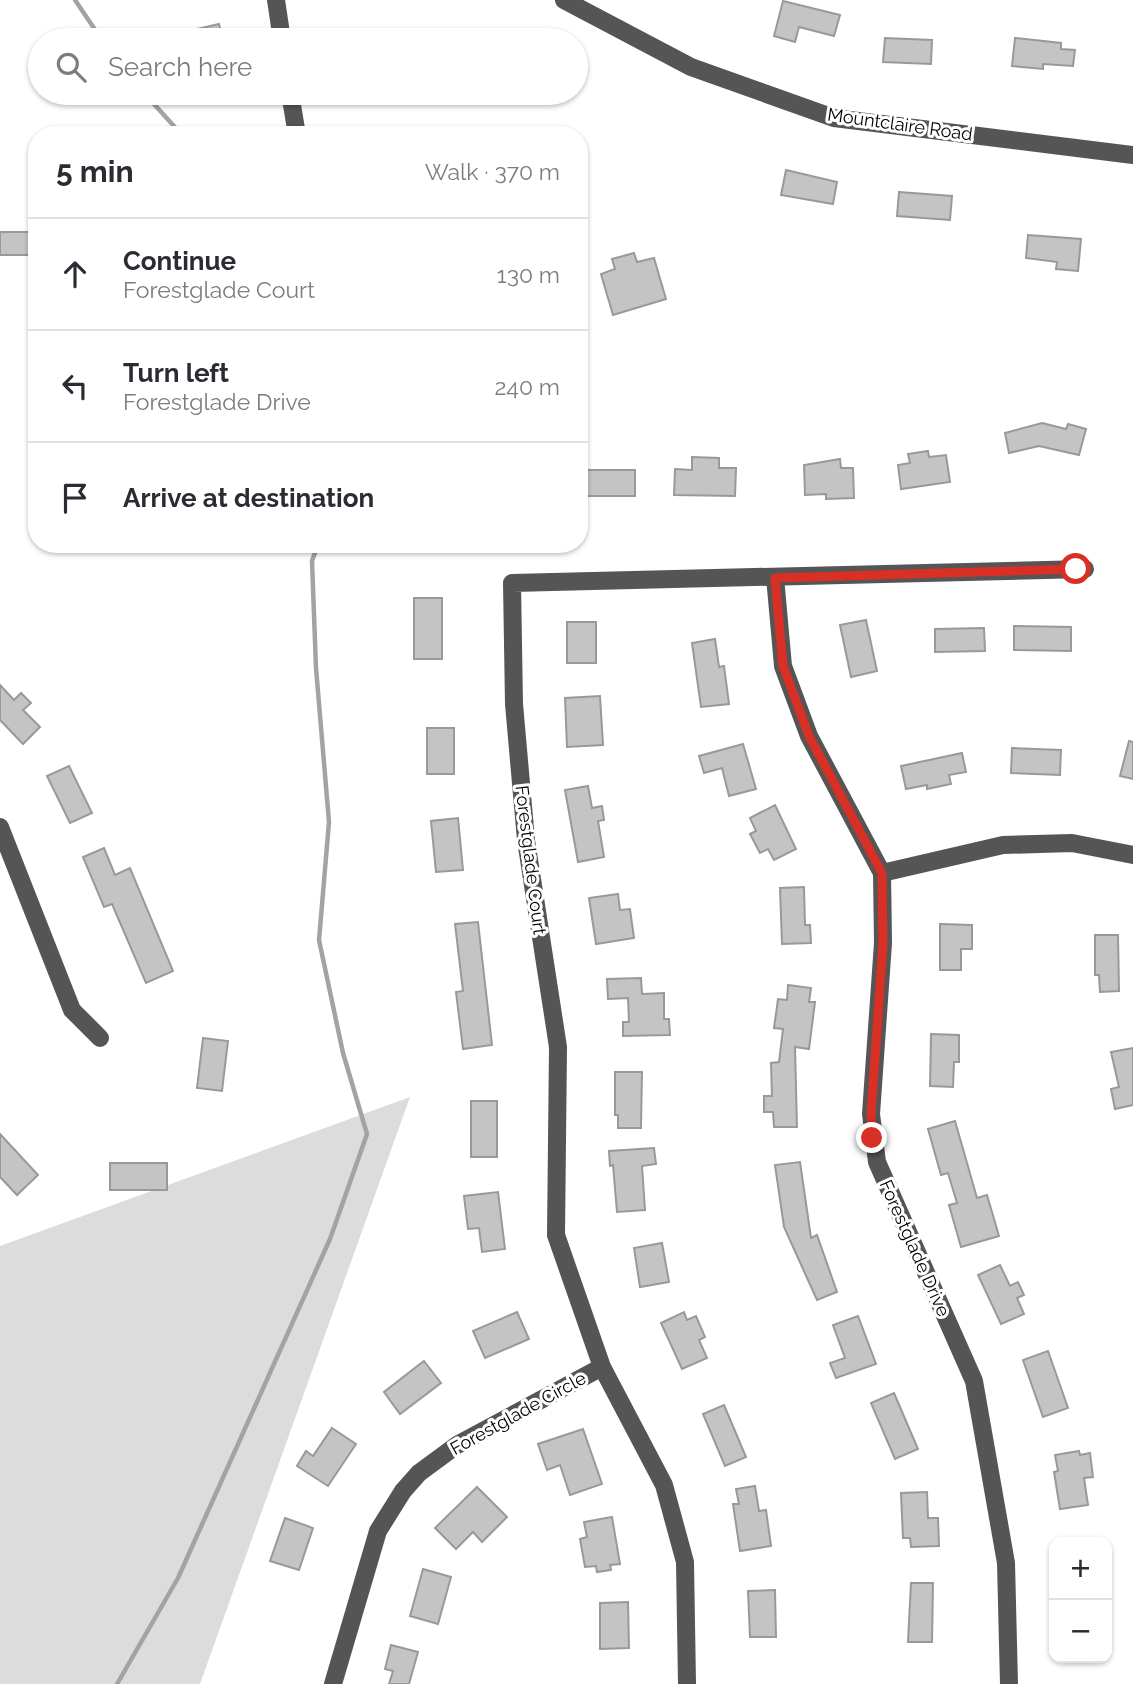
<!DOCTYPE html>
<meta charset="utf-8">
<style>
:root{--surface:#fff;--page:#f2f2f3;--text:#2b2b33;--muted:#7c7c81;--line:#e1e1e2}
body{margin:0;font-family:Raleway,sans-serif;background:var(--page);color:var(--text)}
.controls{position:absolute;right:21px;bottom:21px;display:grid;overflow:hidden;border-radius:14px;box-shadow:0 2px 5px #0004}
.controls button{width:63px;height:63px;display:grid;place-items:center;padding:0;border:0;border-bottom:2px solid var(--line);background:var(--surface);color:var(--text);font:35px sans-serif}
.stop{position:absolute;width:21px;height:21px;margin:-16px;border:5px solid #d93025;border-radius:50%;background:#fff}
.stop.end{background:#d93025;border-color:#fff;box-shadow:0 2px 7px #0008}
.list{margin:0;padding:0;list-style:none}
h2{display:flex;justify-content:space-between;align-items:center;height:91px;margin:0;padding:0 28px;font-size:30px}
h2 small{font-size:23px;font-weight:400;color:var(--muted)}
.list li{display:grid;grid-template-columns:46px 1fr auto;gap:21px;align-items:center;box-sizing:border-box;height:112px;padding:0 28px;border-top:2px solid var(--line)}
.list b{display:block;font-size:26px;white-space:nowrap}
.list p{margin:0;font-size:23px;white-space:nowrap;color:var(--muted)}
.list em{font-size:23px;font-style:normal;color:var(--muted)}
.icon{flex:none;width:38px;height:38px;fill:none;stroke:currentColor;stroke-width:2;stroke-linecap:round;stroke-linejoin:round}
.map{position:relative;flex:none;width:1133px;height:1684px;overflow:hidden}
.search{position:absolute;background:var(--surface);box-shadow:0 2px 5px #0004;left:28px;top:28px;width:560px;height:77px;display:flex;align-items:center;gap:18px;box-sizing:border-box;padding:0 24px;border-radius:38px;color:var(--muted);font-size:26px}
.panel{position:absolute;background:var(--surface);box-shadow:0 2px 5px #0004;left:28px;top:126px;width:560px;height:427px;border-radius:28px}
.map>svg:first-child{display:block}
.green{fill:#dcdcdc}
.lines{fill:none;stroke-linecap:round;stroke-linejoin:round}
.stream{stroke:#a3a3a3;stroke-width:4.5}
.building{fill:#c4c4c4;stroke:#999;stroke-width:2}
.minor{stroke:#555;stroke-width:18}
.route{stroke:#d93025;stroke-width:9}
.labels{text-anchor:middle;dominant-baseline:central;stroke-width:6;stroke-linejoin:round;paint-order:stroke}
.street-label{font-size:18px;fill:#000;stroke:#fff}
</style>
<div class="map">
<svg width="1133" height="1684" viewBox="0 0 1133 1684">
<rect width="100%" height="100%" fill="#fff"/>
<path class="green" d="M410,1097L200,1684H0V1246Z"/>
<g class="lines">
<g class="stream">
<path d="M75,0L102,40"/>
<path d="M144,93L182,135"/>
<path d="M117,1684L178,1578L330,1239L367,1134L343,1053L319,940L329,822L316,668L312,561L318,544"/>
</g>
</g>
<g class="building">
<path d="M783,1L840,15L834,36L799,27L795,42L774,36Z"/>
<path d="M219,24L223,40H172L171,35Z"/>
<path d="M885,38L932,40L931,64L883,62Z"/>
<path d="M1015,38L1061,43V49L1075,50L1073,66L1043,64V69L1012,66Z"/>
<path d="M786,170L837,182L833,204L781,195Z"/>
<path d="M899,192L952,196L950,220L897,216Z"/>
<rect x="0" y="232" width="37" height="23"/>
<path d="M1028,235L1081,239L1078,271L1056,269L1057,262L1026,258Z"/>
<path d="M634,253L637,262L654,258L666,299L613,315L601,274L615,269L612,259Z"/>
<path d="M1042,423L1066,429L1068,424L1086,429L1079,455L1039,446L1009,453L1005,433Z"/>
<path d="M928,451L929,457L946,455L950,482L901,489L898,465L910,463L908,454Z"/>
<path d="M692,457L719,458V468H736L735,496L674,495L675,469L692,470Z"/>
<path d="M840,459L841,468H853L854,498L826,499V494L805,495L804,465Z"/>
<rect x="579" y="470" width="56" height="26"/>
<rect x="414" y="598" width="28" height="61"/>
<path d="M866,620L877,671L851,677L840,625Z"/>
<rect x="567" y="622" width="29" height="41"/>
<path d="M1014,626L1071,627V651L1014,650Z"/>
<path d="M984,628L985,651L935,652V629Z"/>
<path d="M715,639L719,667L724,666L729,704L701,707L692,643Z"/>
<path d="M0,685L14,700L21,693L31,703L23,710L40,727L23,744L0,720Z"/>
<path d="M600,696L603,745L567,747L565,698Z"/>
<rect x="427" y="728" width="27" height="46"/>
<path d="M1129,741L1133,742V779L1120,776Z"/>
<path d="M743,744L756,789L729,796L722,768L704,773L699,756Z"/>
<path d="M1012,748L1061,750L1060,775L1011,773Z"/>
<path d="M962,753L966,772L949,775L951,784L927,789V785L906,789L901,766Z"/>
<path d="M69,766L92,813L70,823L47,776Z"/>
<path d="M588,786L592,808L602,806L604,820L598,821L604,857L578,862L565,790Z"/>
<path d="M775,805L796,849L774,860L768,849L760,853L750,834L756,831L750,818Z"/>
<path d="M458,818L463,870L436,872L431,821Z"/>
<path d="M104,848L115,875L130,868L173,971L146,983L112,904L104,907L83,857Z"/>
<path d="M804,887L805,925H810L811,943L782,944L780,888Z"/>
<path d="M618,894L620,910L630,909L634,938L596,944L589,898Z"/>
<path d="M478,922L492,1045L463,1049L456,992L463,991L455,924Z"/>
<path d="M940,924L972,925V949H961V970H940Z"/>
<path d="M1095,935H1118L1119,991L1100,992L1099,975H1095Z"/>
<path d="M641,978L642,994L664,993V1019H669L670,1035L623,1036V1022H629L628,998L608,999L607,979Z"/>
<path d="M788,985L811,988L809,1002H815L809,1049L795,1047L797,1127H774L773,1112H764V1096H772L771,1063L779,1062L783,1029L774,1028L778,999L787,1000Z"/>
<path d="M931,1034L959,1035V1062H954L953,1087L930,1086Z"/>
<path d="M203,1038L228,1041L222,1091L197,1088Z"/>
<path d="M1133,1048V1105L1115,1109L1111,1089L1119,1087L1111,1052Z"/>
<path d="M615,1072H642L641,1128H618V1115H615Z"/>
<rect x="471" y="1101" width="26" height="56"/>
<path d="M955,1121L977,1198L987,1195L999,1236L961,1247L949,1205L957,1203L948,1173L941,1175L928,1129Z"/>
<path d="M0,1134L38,1175L17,1195L0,1177Z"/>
<path d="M654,1148L656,1164L642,1166L645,1210L617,1212L613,1165L610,1166L609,1151Z"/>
<path d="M800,1162L811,1238L817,1235L837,1292L817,1300L784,1227L775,1165Z"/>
<rect x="110" y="1163" width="57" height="27"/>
<path d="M498,1192L505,1249L482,1252L479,1228L468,1229L464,1196Z"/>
<path d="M662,1243L669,1282L640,1287L634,1248Z"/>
<path d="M1000,1265L1010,1286L1018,1282L1024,1295L1017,1298L1024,1314L1001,1324L978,1275Z"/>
<path d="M517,1312L529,1339L485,1358L473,1331Z"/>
<path d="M684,1312L687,1320L696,1316L705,1337L699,1340L707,1358L682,1369L661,1323Z"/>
<path d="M858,1316L876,1364L836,1378L830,1363L845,1358L833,1325Z"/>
<path d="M1048,1351L1068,1408L1043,1417L1023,1360Z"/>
<path d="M424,1361L441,1383L400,1414L384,1392Z"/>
<path d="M894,1393L918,1449L895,1459L871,1403Z"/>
<path d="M724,1405L746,1457L725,1466L703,1414Z"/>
<path d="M332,1428L356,1444L328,1486L297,1466L306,1451L313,1456Z"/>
<path d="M583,1429L602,1484L570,1495L560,1465L547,1470L538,1444Z"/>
<path d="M1079,1451L1080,1455L1090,1453L1093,1477L1084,1478L1088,1505L1060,1509L1054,1472L1058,1471L1055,1455Z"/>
<path d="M755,1486L759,1511L766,1510L771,1546L740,1551L733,1504H739L736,1489Z"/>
<path d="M477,1487L507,1517L482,1542L473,1532L456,1549L435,1528Z"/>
<path d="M927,1492L928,1518H938L939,1546L911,1547L910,1538H903L901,1493Z"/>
<path d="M612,1517L620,1564L610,1565L611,1570L597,1572L596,1566L585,1567L580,1539L587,1537L584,1522Z"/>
<path d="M285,1518L313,1528L299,1570L270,1561Z"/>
<path d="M423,1569L451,1577L438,1624L410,1616Z"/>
<path d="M911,1583H933L932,1642H908Z"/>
<path d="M775,1590L776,1637H750L748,1591Z"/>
<path d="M628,1602L629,1648L600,1649V1603Z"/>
<path d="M391,1645L418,1652L409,1684H389L393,1671L385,1669Z"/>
</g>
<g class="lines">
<g class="minor">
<path d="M276,0L282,40"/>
<path d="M564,0L691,67L834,118L1133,155"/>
<path d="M290,93L297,135"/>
<path d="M775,577L783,666L809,736L882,873L883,943L871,1114L877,1162L974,1381L1006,1563L1009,1684"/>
<path d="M0,827L72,1010L100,1038"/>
<path d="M882,873L1003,845L1072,843L1133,855"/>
<path d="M333,1684L378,1531L403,1491L419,1473L457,1445L602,1367"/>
<path d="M687,1684L685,1562L664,1485L602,1367L556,1235L558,1047L526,840L514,704L512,583L1085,569"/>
</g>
</g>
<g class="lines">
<path class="route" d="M872,1138L871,1114L883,943L882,873L809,736L783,666L775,578L1076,569"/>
</g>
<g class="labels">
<g class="street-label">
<text transform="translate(900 124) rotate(8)">Mountclaire Road</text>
<text transform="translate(531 860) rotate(83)">Forestglade Court</text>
<text transform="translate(915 1248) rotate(66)">Forestglade Drive</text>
<text transform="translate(518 1413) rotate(-29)">Forestglade Circle</text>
</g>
</g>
</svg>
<div class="controls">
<button>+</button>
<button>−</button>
</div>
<div class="stop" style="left:1076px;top:569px"></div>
<div class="stop end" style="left:872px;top:1138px"></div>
<div class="search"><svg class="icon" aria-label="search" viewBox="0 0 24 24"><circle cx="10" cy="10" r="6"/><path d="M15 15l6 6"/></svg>Search here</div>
<section class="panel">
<h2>5 min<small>Walk · 370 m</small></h2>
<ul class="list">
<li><svg class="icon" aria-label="ahead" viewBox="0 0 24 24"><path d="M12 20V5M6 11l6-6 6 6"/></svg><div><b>Continue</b><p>Forestglade Court</p></div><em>130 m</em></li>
<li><svg class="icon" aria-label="left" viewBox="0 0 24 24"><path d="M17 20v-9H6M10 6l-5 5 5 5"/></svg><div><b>Turn left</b><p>Forestglade Drive</p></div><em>240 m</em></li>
<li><svg class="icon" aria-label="arrive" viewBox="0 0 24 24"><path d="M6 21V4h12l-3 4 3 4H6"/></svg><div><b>Arrive at destination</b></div></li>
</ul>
</section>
</div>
